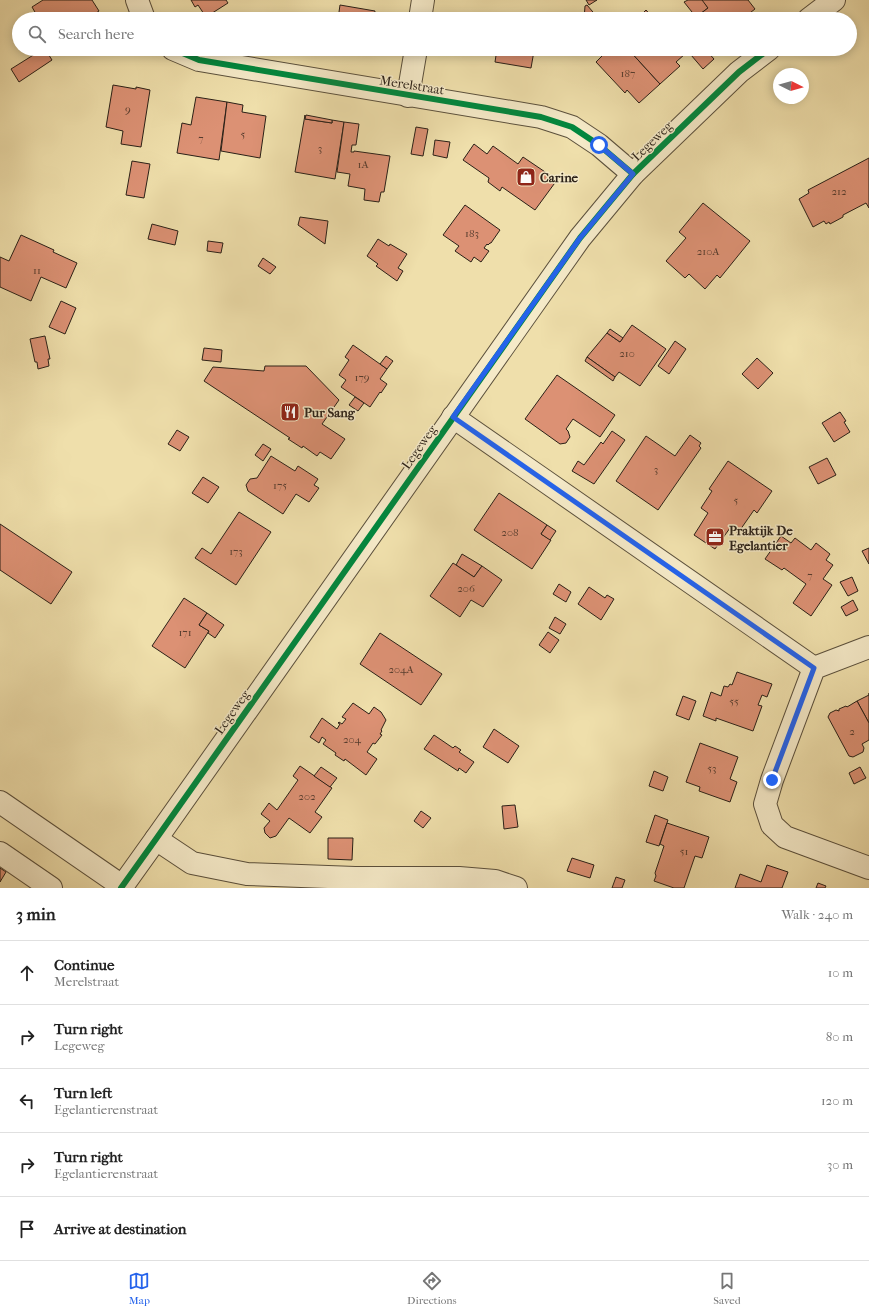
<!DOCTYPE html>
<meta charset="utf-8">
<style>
:root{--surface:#fff;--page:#f6f6f6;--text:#222;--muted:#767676;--line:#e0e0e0;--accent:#2563eb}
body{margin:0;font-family:"IM FELL French Canon",serif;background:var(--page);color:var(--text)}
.compass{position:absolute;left:773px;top:68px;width:36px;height:36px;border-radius:50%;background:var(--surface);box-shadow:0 2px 10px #0003;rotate:95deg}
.stop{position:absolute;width:12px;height:12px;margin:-9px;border:3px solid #2563eb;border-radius:50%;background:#fff}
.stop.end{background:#2563eb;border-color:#fff;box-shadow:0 1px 4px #0008}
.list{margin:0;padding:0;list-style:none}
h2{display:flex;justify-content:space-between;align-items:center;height:52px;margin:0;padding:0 16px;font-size:17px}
h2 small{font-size:13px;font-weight:400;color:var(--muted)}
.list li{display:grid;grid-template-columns:26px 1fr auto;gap:12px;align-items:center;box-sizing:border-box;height:64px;padding:0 16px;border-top:1px solid var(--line)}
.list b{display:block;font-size:15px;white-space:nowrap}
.list p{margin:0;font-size:13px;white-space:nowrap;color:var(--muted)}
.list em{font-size:13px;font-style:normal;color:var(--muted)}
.icon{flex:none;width:22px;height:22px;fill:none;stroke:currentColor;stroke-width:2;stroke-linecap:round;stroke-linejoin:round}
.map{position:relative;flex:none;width:869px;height:888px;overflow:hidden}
.search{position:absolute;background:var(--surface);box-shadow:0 2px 10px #0003;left:12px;right:12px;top:12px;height:44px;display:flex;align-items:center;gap:10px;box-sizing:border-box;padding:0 14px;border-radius:22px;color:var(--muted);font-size:15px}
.sheet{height:372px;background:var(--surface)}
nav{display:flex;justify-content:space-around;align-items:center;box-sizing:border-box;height:56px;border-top:1px solid var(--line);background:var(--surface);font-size:11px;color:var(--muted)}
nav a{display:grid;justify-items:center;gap:2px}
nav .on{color:var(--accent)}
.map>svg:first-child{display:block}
.building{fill:#dc9174;stroke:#2a2017}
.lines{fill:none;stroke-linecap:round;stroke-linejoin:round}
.minor-casing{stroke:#5b503c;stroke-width:24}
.minor{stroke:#f5eac8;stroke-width:22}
.cycleway-casing{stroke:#f5eac8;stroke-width:8}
.cycleway{stroke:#00873e;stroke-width:6}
.route{stroke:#2563eb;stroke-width:5}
.labels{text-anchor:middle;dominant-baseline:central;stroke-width:3;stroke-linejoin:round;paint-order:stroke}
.number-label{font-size:11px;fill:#563c2e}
.street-label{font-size:13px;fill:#2a2017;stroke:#f5eac8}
.poi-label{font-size:13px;font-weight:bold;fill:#2a2017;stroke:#f5eac8;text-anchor:start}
</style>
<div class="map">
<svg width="869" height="888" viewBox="0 0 869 888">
<rect width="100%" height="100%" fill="#efdfab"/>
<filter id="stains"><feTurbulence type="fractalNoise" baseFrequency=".005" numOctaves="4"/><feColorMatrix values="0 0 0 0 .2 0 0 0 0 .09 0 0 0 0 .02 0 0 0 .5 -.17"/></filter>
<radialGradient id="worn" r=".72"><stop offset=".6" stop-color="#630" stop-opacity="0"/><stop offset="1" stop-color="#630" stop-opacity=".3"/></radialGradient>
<g class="building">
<path d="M43,0H92L99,11L87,19H39L32,7Z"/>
<path d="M191,0H226L228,3L206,17L198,5L195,7Z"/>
<path d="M586,0H597L589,5Z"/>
<path d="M688,0H703L708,8L696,17L684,2Z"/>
<path d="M702,0H748L755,9L742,19H697L696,17L708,8Z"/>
<path d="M340,5L375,11L374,19H338Z"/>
<path d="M587,5L598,18L599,19H584L585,6Z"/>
<path d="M646,10L654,19H637Z"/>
<path d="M573,15L582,17V19H572Z"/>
<path d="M43,49H45L52,60L19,82L11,69Z"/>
<path d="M358,49H376L375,52Z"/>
<path d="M497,49H548V53L534,51L531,68L495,62Z"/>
<path d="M595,49H628L660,84L639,103L627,90L625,93L596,62L602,56Z"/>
<path d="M628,49H680L685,54L676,62L680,66L660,84Z"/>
<path d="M698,49H705L714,59L703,69L691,55Z"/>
<path d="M113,85L136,89V87L150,90L141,147L121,144L123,131L106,127Z"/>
<path d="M196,97L227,102L219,160L177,153L182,123L191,125Z"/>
<path d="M227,102L243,105L242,112L266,116L260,158L221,151Z"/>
<path d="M305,115V119L332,123V120L344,122L335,179L295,172Z"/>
<path d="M306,115L332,120V123L305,119Z"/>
<path d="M344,122L359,124L356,145H352L351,152H354V151L390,156L384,192H381L379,202L364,200L365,189L348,186L350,174L337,172Z"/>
<path d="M416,127L428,129L423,156L411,154Z"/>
<path d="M435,140L450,142L447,158L433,155Z"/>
<path d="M474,144L487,154L493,146L518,164L523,157L557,180L535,210L502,187L500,191L488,182L489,178L463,160Z"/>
<path d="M869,158V208L866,203L843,215V217L830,224L829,222L826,224L824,221L813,227L799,199L809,193L808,190Z"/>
<path d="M132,161L150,164L144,198L126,195Z"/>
<path d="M703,203L750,241L720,278L717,275L705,289L689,274L685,278L666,261L686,238L679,232Z"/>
<path d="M465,205L500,230L491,243H490L488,245L487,244L484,248L489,251L481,262L474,257L471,262L455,251L459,246L443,235Z"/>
<path d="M300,217L328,221L325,244L298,225Z"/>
<path d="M152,224L178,231L175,245L148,239Z"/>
<path d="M21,235L54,250L53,252L77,263L66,288L41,277L31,301L0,287V257L9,261Z"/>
<path d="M378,239L389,246L390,244L407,254L398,268L403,271L397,281L376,266L378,264L367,256Z"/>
<path d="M208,241L223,243L221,253L207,251Z"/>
<path d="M263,258L276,267L270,274L258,266Z"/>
<path d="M61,301L76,308L65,334L49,327Z"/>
<path d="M632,325L666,349L640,386L619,372L615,377L587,357L607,333L620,342Z"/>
<path d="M610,329L623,338L620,342L607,333Z"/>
<path d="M45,336L50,359H48L49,366L38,369L37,362H35L30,339Z"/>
<path d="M675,341L686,349L669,374L658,366Z"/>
<path d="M353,345L387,369L380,379L387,384L381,393L380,392L370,407L341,387L346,380L339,375L349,360L345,357Z"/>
<path d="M204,348L222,350L221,362L202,360Z"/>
<path d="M386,356L393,361L387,369L380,364Z"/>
<path d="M587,357L615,377L613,381L585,361Z"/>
<path d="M757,358L773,373L758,389L742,374Z"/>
<path d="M265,366H306L339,400L322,424L345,439L331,459L320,452L317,456L303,446L302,448L288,439L290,438L204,381L213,367L264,371Z"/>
<path d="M557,375L615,415L600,437L573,419L566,429L568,431L570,437L566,443L560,444L525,419Z"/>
<path d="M355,397L364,403L358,411L349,405Z"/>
<path d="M840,412L846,421L844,422L850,432L834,442L822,423Z"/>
<path d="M177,430L189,437L180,451L168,444Z"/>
<path d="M612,431L625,440L594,484L572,471L578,461L584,465L601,442L603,444Z"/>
<path d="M690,435L701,443L699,446L701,448L658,510L616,481L646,436L675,456Z"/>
<path d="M263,444L271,449L263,461L255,455Z"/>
<path d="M271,456L295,471L298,466L318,479L314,485L319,488L309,502L296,494L283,514L248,491L246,485L250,479L257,478Z"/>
<path d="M827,458L836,475L818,484L809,467Z"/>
<path d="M728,461L772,491L757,513L754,510L738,533L730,528L715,549L694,535L708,513L701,508L712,491L709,489Z"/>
<path d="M203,477L219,487L208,503L192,493Z"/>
<path d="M499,493L547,525L541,534L551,540L532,569L474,530Z"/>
<path d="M239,512L271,532L236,585L195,558L202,548L211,554Z"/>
<path d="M0,524L72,572L51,604L0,570Z"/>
<path d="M547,525L556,531L550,540L541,534Z"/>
<path d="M781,536L791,543L795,538L811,550L816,543L830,554L826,560L833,565L823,579L832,585L811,616L793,603L806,584L784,568L782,570L765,559Z"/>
<path d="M869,548V564L862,551Z"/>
<path d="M462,554L482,566L474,577L456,565Z"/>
<path d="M453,563L474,577L482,566L502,580L483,607L471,600L460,617L430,596Z"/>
<path d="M852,577L858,591L848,596L840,582Z"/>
<path d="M559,584L571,592L566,602L553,594Z"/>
<path d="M589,587L605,598L607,595L614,599L601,620L578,604Z"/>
<path d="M184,598L207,613L199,625L209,631L185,668L152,646Z"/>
<path d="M853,600L858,610L846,616L841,607Z"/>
<path d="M207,613L224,625L215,638L208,633L209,631L199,625Z"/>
<path d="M555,617L566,624L560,634L549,628Z"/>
<path d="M548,632L559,640L550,653L539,645Z"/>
<path d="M380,633L442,674L421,705L360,664Z"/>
<path d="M737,672L772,684L767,697L762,695L758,705L762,706L753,731L716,718V721L703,716L711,692L721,696L724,686L728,687L730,684L732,685Z"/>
<path d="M869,693V723L857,701L869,695Z"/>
<path d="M683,696L696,701L689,720L676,715Z"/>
<path d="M857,701L869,723V740L862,744L864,748L863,752L853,757L849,756L828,717L830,713L836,710L839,711V709L846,706L847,707Z"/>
<path d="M353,703L369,714L374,707L381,712L386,720L381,730L382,731L380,734L382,735L375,744L373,743L367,752L377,759L366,775L345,759L344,761L335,755L336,753L323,744L326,740L322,737L319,743L310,737L322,718L337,729L340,724L338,723L339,722L342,724L346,719L342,717Z"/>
<path d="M494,729L519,746L508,763L483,747Z"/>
<path d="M434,735L453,748L455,746L461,750L459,752L474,762L466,773L459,768L458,771L424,749Z"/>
<path d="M700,743L738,757L730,779L737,782L730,802L699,791L700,787L686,782Z"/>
<path d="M300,766L332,788L315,812L322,817L310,833L289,818L276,836L270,838L265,833L264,828L270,821L261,814L269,803L277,810L298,780L293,776Z"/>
<path d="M321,767L337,778L330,787L314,776Z"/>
<path d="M860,767L866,778L854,784L849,773Z"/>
<path d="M654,771L668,777L663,791L649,786Z"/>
<path d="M515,805L518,827L504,829L502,806Z"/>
<path d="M421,811L431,818L423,828L414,821Z"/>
<path d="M655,815L668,820L659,846L646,842Z"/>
<path d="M667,823L709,837L702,858L695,856L684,888H674L654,881L656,876L655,873L664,846L660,844Z"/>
<path d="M328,838H353L352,860L328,859Z"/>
<path d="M572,858L594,865L590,878L567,871Z"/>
<path d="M767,865L788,872L782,888H735L740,874L761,882Z"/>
<path d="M0,868L6,872L0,882Z"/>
<path d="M616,877L625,880L622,888H612Z"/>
<path d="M818,883L826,886L825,888H816Z"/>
</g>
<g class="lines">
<defs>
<g id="minor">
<path d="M137,0L144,19"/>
<path d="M420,19L423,0"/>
<path d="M809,19L834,0"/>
<path d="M173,49L199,60L541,117L572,127L599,145L633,174"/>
<path d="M408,96L416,49"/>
<path d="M453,417L814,668"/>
<path d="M869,647L814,668L772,780L765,804L772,825L785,837L869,868"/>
<path d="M0,802L122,886"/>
<path d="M156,839L192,863L247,874L355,878H459L495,881L516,888"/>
<path d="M0,853L51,888"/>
<path d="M121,888L156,839L580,238L633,174L739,72L769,49"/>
</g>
</defs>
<use href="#minor" class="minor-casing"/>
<use href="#minor" class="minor"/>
<defs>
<g id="cycleway">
<path d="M173,49L199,60L541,117L572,127L599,145L633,174"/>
<path d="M121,888L156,839L580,238L633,174L739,72L769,49"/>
</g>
</defs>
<use href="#cycleway" class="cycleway-casing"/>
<use href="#cycleway" class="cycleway"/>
</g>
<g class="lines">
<path class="route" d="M599,145L633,174L580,238L453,417L814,668L772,780"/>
</g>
<defs>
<symbol id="shop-square" viewBox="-11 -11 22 22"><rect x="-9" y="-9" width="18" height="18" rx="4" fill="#8f2418" stroke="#f5eac8"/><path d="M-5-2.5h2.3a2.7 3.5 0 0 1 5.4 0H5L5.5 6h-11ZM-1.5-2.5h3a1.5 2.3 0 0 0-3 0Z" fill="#fff"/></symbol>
<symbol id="restaurant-square" viewBox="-11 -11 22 22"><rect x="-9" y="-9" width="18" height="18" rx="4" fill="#8f2418" stroke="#f5eac8"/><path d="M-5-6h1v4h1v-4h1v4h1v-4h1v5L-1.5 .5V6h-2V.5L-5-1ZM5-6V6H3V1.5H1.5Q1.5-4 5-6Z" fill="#fff"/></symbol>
<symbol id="office-square" viewBox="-11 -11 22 22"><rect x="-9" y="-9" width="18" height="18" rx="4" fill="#8f2418" stroke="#f5eac8"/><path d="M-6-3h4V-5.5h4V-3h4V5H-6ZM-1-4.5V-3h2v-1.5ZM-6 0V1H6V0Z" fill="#fff"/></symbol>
</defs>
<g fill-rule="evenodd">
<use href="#shop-square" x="515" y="166" width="22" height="22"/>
<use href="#restaurant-square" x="279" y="401" width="22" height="22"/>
<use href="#office-square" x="704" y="526" width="22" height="22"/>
</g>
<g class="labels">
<g class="number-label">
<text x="628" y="73">187</text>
<text x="128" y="109">9</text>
<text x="243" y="134">5</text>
<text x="201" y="138">7</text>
<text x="320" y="148">3</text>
<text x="363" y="164">1A</text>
<text x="839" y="191">212</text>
<text x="472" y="233">183</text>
<text x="708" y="251">210A</text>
<text x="37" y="270">11</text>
<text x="627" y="353">210</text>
<text x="362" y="377">179</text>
<text x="656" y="469">3</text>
<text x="280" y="485">175</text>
<text x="736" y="500">5</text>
<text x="510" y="532">208</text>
<text x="236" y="551">173</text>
<text x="810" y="575">7</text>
<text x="466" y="588">206</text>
<text x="185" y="632">171</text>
<text x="401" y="669">204A</text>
<text x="734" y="701">55</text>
<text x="852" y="731">2</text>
<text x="352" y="739">204</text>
<text x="712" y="768">53</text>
<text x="307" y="796">202</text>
<text x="684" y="851">51</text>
</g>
<g class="street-label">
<text transform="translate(412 85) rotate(9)">Merelstraat</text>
<text transform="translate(652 141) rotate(-44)">Legeweg</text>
<text transform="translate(419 447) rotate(-55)">Legeweg</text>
<text transform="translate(232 712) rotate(-55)">Legeweg</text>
</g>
<g class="poi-label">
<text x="540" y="177">Carine</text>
<text x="304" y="412">Pur Sang</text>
<text x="729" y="530">Praktijk De<tspan x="729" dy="15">Egelantier</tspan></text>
</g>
</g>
<rect width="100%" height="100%" filter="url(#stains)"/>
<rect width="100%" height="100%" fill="url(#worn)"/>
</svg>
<svg class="compass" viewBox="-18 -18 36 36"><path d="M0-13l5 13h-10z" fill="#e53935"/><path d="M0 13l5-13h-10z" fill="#767676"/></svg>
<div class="stop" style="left:599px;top:145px"></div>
<div class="stop end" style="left:772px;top:780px"></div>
<div class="search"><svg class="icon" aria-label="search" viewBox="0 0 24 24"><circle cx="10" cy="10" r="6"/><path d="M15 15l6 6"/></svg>Search here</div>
</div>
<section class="sheet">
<h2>3 min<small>Walk · 240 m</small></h2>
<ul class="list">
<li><svg class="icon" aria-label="ahead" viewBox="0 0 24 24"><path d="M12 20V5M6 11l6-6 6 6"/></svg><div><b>Continue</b><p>Merelstraat</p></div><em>10 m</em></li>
<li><svg class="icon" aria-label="right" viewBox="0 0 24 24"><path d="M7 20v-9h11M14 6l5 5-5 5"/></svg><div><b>Turn right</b><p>Legeweg</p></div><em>80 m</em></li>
<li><svg class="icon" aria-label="left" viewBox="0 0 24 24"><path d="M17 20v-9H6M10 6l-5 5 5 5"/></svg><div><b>Turn left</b><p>Egelantierenstraat</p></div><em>120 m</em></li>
<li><svg class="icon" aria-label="right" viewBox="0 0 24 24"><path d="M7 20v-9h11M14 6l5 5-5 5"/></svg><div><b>Turn right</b><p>Egelantierenstraat</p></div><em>30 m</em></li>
<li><svg class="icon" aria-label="arrive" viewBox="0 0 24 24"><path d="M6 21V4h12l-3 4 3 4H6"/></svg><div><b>Arrive at destination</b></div></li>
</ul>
</section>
<nav>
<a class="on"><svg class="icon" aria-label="map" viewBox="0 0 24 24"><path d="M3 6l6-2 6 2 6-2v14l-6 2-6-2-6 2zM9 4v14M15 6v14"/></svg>Map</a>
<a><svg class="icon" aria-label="directions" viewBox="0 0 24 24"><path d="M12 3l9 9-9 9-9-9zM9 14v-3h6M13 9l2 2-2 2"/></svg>Directions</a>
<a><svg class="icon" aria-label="saved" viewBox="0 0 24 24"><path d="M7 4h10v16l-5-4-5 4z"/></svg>Saved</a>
</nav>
